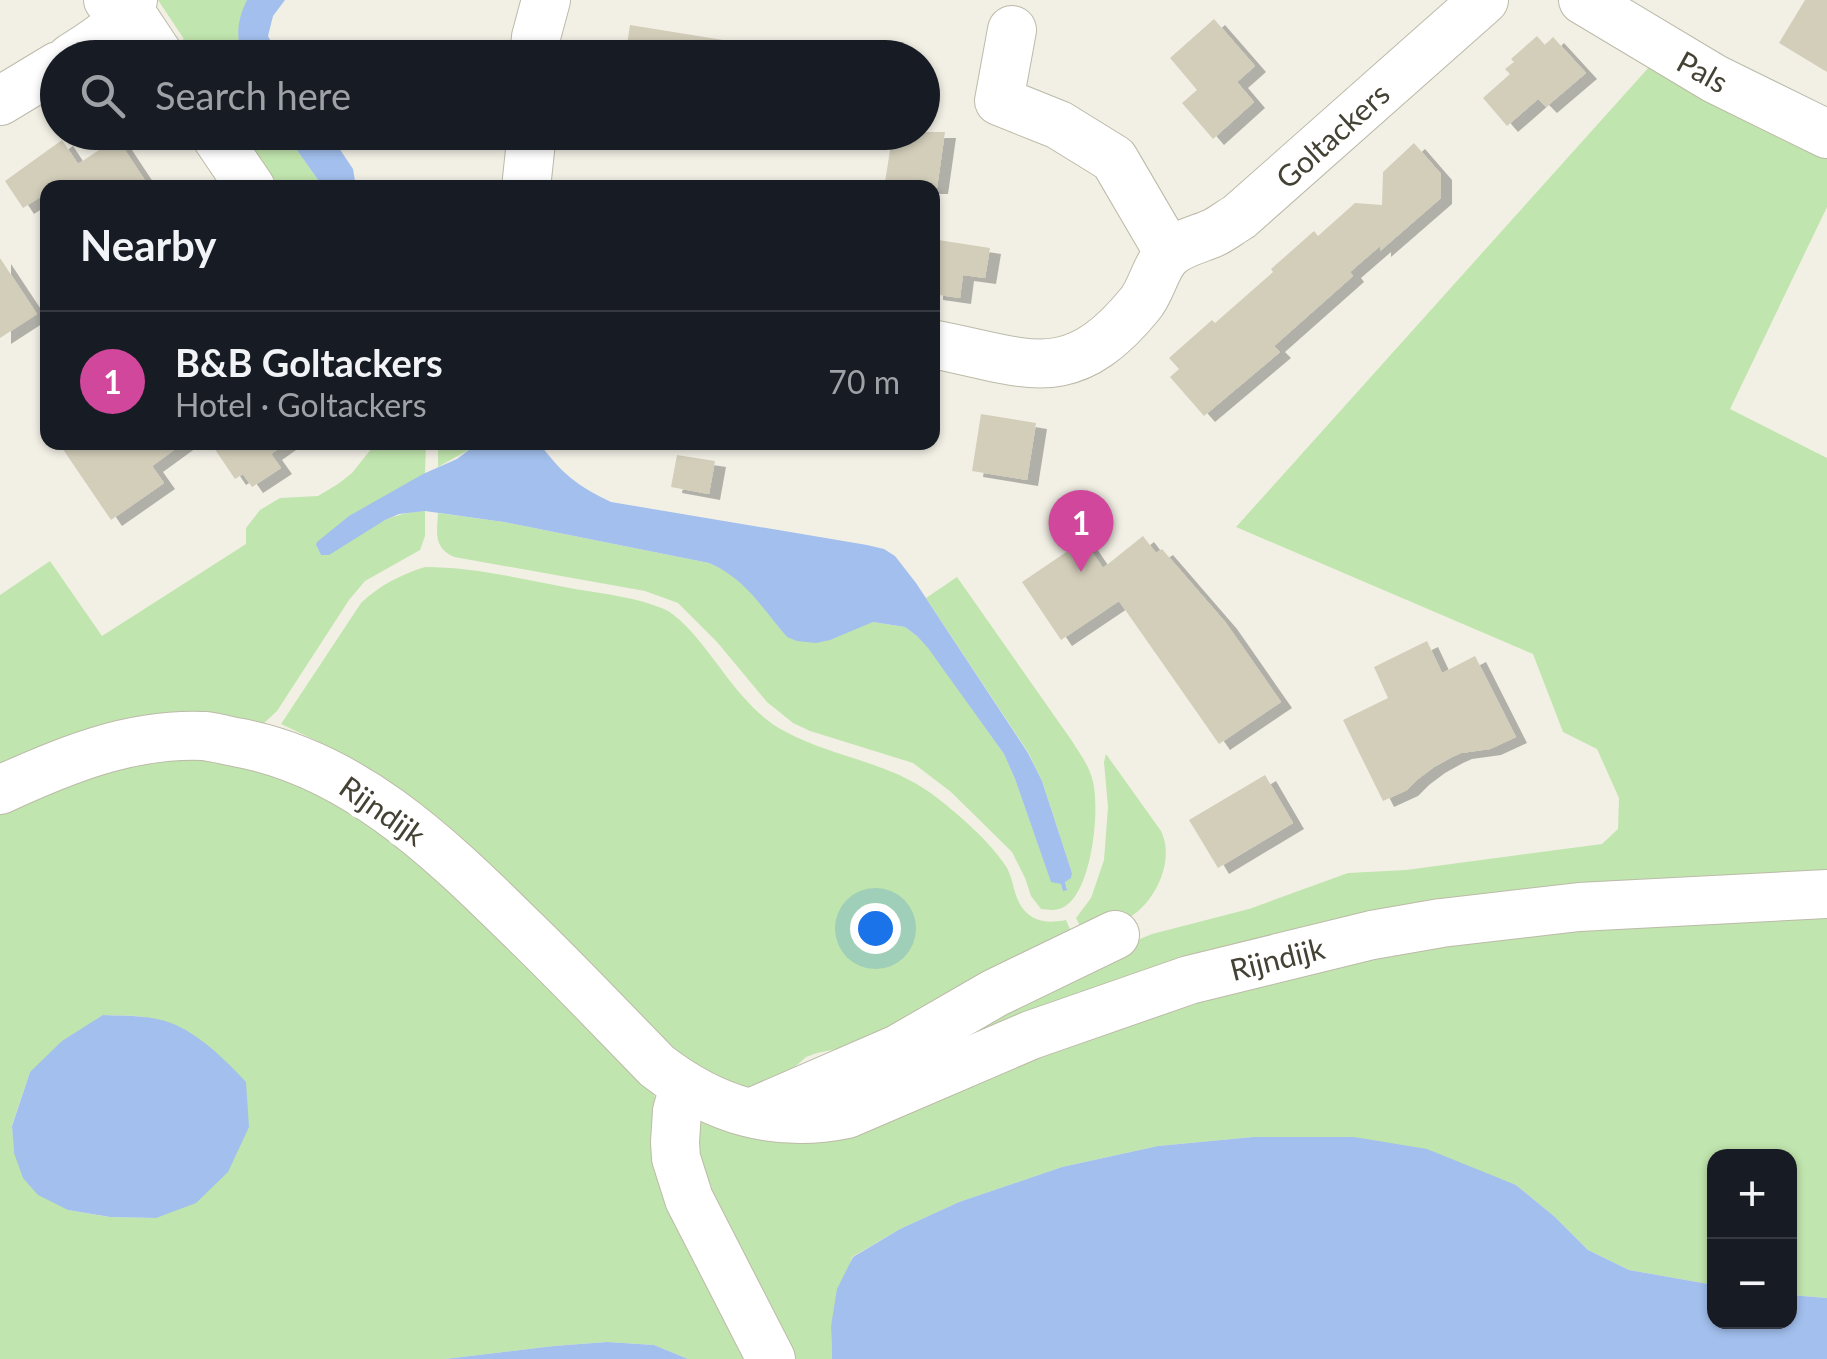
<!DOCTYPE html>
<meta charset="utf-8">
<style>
:root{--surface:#171b24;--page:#242831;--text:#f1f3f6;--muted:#9ea1a6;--line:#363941;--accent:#1a73e8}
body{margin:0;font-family:Lato,sans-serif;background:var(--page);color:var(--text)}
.controls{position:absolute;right:30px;bottom:30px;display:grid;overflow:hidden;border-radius:20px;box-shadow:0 2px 8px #0004}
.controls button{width:90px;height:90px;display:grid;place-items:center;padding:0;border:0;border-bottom:2px solid var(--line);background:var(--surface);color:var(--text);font:50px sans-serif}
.you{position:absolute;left:875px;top:928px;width:35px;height:35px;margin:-25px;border:8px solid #fff;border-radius:50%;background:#1a73e8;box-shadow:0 0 0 15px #1a73e833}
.badge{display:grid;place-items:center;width:65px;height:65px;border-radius:50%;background:var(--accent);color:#fff;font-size:32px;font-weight:700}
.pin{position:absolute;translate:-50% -82px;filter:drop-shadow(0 2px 5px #0008)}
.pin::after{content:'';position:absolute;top:52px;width:35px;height:30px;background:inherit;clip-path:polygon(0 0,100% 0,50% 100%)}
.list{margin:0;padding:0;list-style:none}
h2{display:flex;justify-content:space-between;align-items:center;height:130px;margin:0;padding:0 40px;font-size:42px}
h2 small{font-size:32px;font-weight:400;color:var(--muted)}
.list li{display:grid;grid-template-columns:65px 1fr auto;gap:30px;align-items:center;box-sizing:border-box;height:140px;padding:0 40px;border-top:2px solid var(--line)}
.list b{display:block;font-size:38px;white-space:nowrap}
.list p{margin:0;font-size:32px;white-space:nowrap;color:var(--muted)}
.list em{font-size:32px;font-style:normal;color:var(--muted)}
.icon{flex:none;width:55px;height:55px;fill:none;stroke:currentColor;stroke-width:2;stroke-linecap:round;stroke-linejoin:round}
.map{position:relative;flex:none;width:1827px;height:1359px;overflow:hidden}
.search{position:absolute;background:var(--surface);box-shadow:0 2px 8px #0004;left:40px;top:40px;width:900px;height:110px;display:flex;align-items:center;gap:25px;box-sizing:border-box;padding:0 35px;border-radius:55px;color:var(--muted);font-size:38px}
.panel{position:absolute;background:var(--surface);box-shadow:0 2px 8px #0004;left:40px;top:180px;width:900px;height:270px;border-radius:20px}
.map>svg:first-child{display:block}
.green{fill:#c1e5ae;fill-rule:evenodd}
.water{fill:#a2bfed}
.building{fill:#d3ceba;filter:url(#shadow)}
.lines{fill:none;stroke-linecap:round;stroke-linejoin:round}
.minor-casing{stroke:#bcbaa8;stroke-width:50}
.minor{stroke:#fff;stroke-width:48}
.labels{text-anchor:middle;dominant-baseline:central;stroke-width:10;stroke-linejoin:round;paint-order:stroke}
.street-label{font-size:30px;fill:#444135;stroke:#fff}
</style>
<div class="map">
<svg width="1827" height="1359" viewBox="0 0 1827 1359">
<defs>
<filter id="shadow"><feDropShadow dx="11" dy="6" stdDeviation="0" flood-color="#0004"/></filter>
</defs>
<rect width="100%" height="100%" fill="#f2f0e5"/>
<g class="green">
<path d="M158,0H247L238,42L242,57H185L176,44L184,39Z"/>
<path d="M1650,66L1827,155V207L1730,409L1827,458V884L1626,893L817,1097L1026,986L1152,934L1249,909L1348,873L1406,870L1602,844L1618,829L1619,798L1597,749L1563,732L1533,654L1236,527Z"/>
<path d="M235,133H285L323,187H272Z"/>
<path d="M376,443H426L425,473L316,545L321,555C354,536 386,512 425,511V536L420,550L365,581L349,600L277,711L262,725L0,782V595L50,561L102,636L246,544V528L260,510L280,498L318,496L338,484L352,473Z"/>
<path d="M438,443H473L470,449L438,467Z"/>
<path d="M438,513L504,522L709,563C745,577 763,608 787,637L860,626L873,622L905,627L917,636L928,647L1004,754L1015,779L1051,881L1061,884L1067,889L1065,882L1072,873L1042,781L1028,752L926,598L957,577L1072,741C1080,754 1090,767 1093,782C1100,811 1092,892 1064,907C1057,911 1048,910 1041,909L1031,896L1025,878L1012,852L951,792L913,763L810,731L793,723L767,702L717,642L678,603L645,591L454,557C433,547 437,533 438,513Z"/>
<path d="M425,567C476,567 525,580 575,589C604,594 636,597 664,609C671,612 676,617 682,622C717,656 741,709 786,732C832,757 889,762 932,794C956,812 992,843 1007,868C1014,881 1014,899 1024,910C1035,923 1050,923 1066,920L1076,943L896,1037L817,1053L806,1057L770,1089L726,1093L341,769L317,741L281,724L361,603C380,585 400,575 425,567Z"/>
<path d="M237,754L373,813L651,1083L661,1120L761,1359H688L654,1345L607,1342L554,1346L445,1359H0V808L91,768ZM103,1015L138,1016L175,1025L156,1218L109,1217L68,1210L14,1153L12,1125L30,1072Z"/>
<path d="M1106,754L1161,831C1174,857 1159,894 1137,912C1122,924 1103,930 1086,938L1076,918L1091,898L1104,860L1108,807L1104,762Z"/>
<path d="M1827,902V1298L1790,1295V1156H1714V1285L1629,1270L1588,1250L1555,1217L1516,1185L1354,1137H1253L1158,1146L1062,1167L959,1202L900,1229L852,1257L831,1326L832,1359H780L741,1280L685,1124L700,1113L1036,1047L1399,944Z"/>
</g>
<g class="water">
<path d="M247,0H285L273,16L268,36L279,57H242C236,37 237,20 247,0Z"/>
<path d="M285,133H329L353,169L356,187H323Z"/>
<path d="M538,442C562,473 575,485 611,502L867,545L884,549L895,556L916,583L1028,753L1042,781L1072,873L1071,878L1065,882L1067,890L1063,891L1061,884L1051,882L1015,779L1004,754L928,648L917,636L905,627L873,622L830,640L816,643L797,641L787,637C762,608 745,578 709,563L504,522L425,511L399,514L385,520L329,555H321L316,545L317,542L349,516L423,474L457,459L470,449L473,443Z"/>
<path d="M103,1015C127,1016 154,1015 176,1025C204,1038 226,1061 246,1082L249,1127L228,1172L196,1203L156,1218L110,1217L68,1210L38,1195L23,1178L14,1153L12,1126L30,1072L62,1041Z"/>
<path d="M1253,1137H1354L1427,1149L1516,1185L1555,1217L1588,1250L1629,1270L1714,1285V1322H1790V1295L1827,1298V1359H832L831,1326L837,1289L853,1257L900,1229L959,1202L1062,1167L1158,1146Z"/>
<path d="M607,1342L654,1345L688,1359H445L554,1346Z"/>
</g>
<g class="building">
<path d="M1805,0H1827V72L1779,43Z"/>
<path d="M1214,19L1255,66L1237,82L1254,102L1213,139L1182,103L1197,90L1170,58Z"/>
<path d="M630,25L723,40L721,58H625Z"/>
<path d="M1537,36L1545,45L1553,37L1586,73L1546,107L1538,99L1507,126L1483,98L1510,74L1505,69L1514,62L1511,59Z"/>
<path d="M893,132H945L937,188H884Z"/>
<path d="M117,138L150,188H48V192L23,208L5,181L62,140L78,164Z"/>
<path d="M1414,143L1441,174V198L1380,251V246L1350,272L1353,276L1274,346L1280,352L1204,416L1170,377L1179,369L1169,358L1212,320L1215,323L1273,272L1271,269L1314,231L1318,236L1355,203L1382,205L1383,172Z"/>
<path d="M932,239L990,248L985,278L963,275L960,298L932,294Z"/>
<path d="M0,258L37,314L0,338Z"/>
<path d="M981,414L1036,423L1027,480L972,471Z"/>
<path d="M58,442H185L152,466L164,483L111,520Z"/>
<path d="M210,442H288L271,454L281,468L252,487L243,474L235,479Z"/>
<path d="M677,455L715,461L709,494L671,487Z"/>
<path d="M1143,536L1156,553L1162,549L1226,623L1281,702L1219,744L1119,601L1061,640L1022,582L1084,540L1103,568Z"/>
<path d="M1427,641L1442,673L1475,656L1516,737L1490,749L1461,753L1452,757L1434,767L1418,779L1407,790L1383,801L1343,720L1388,698L1374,667Z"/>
<path d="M1265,775L1293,823L1218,868L1189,820Z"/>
</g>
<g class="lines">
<defs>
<g id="minor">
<path d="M108,0L129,10L161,58"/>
<path d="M1583,0L1715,79L1827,134"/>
<path d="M1012,30L999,101L1059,125L1114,159L1169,253"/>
<path d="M71,58C95,43 122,27 133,0"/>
<path d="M534,58L536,37L546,0"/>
<path d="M0,101L58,66"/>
<path d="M213,132L251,188"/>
<path d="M526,188L532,132"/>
<path d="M932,344C1027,362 1069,391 1140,304C1152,290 1156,263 1171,252C1182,243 1199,239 1213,233C1222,229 1230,222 1239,217L1484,0"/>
<path d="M0,790C65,760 131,733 204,736C214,737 225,740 235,742C350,762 437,845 518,925C566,971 611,1019 657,1066C714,1110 775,1129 847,1114L1031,1035L1189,980L1372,935L1441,923L1579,907L1827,894"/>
<path d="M684,1087L677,1111L675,1142L676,1158L689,1199L771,1359"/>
<path d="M755,1111L898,1049L995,993L1115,935"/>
</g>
</defs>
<use href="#minor" class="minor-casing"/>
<use href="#minor" class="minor"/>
</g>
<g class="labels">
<g class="street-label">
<text transform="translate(1703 71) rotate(29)">Pals</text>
<text transform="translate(1332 135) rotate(-42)">Goltackers</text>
<text transform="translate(383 810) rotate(35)">Rijndijk</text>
<text transform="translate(1277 958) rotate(-14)">Rijndijk</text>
</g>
</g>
</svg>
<div class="controls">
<button>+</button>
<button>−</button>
</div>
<div class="you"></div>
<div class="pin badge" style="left:1081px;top:572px;background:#d1479c">1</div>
<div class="search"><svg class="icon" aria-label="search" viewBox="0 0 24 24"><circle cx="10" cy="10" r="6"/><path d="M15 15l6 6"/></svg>Search here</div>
<section class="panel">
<h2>Nearby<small></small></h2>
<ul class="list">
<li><span class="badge" style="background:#d1479c">1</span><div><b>B&amp;B Goltackers</b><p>Hotel · Goltackers</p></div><em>70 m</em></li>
</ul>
</section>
</div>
